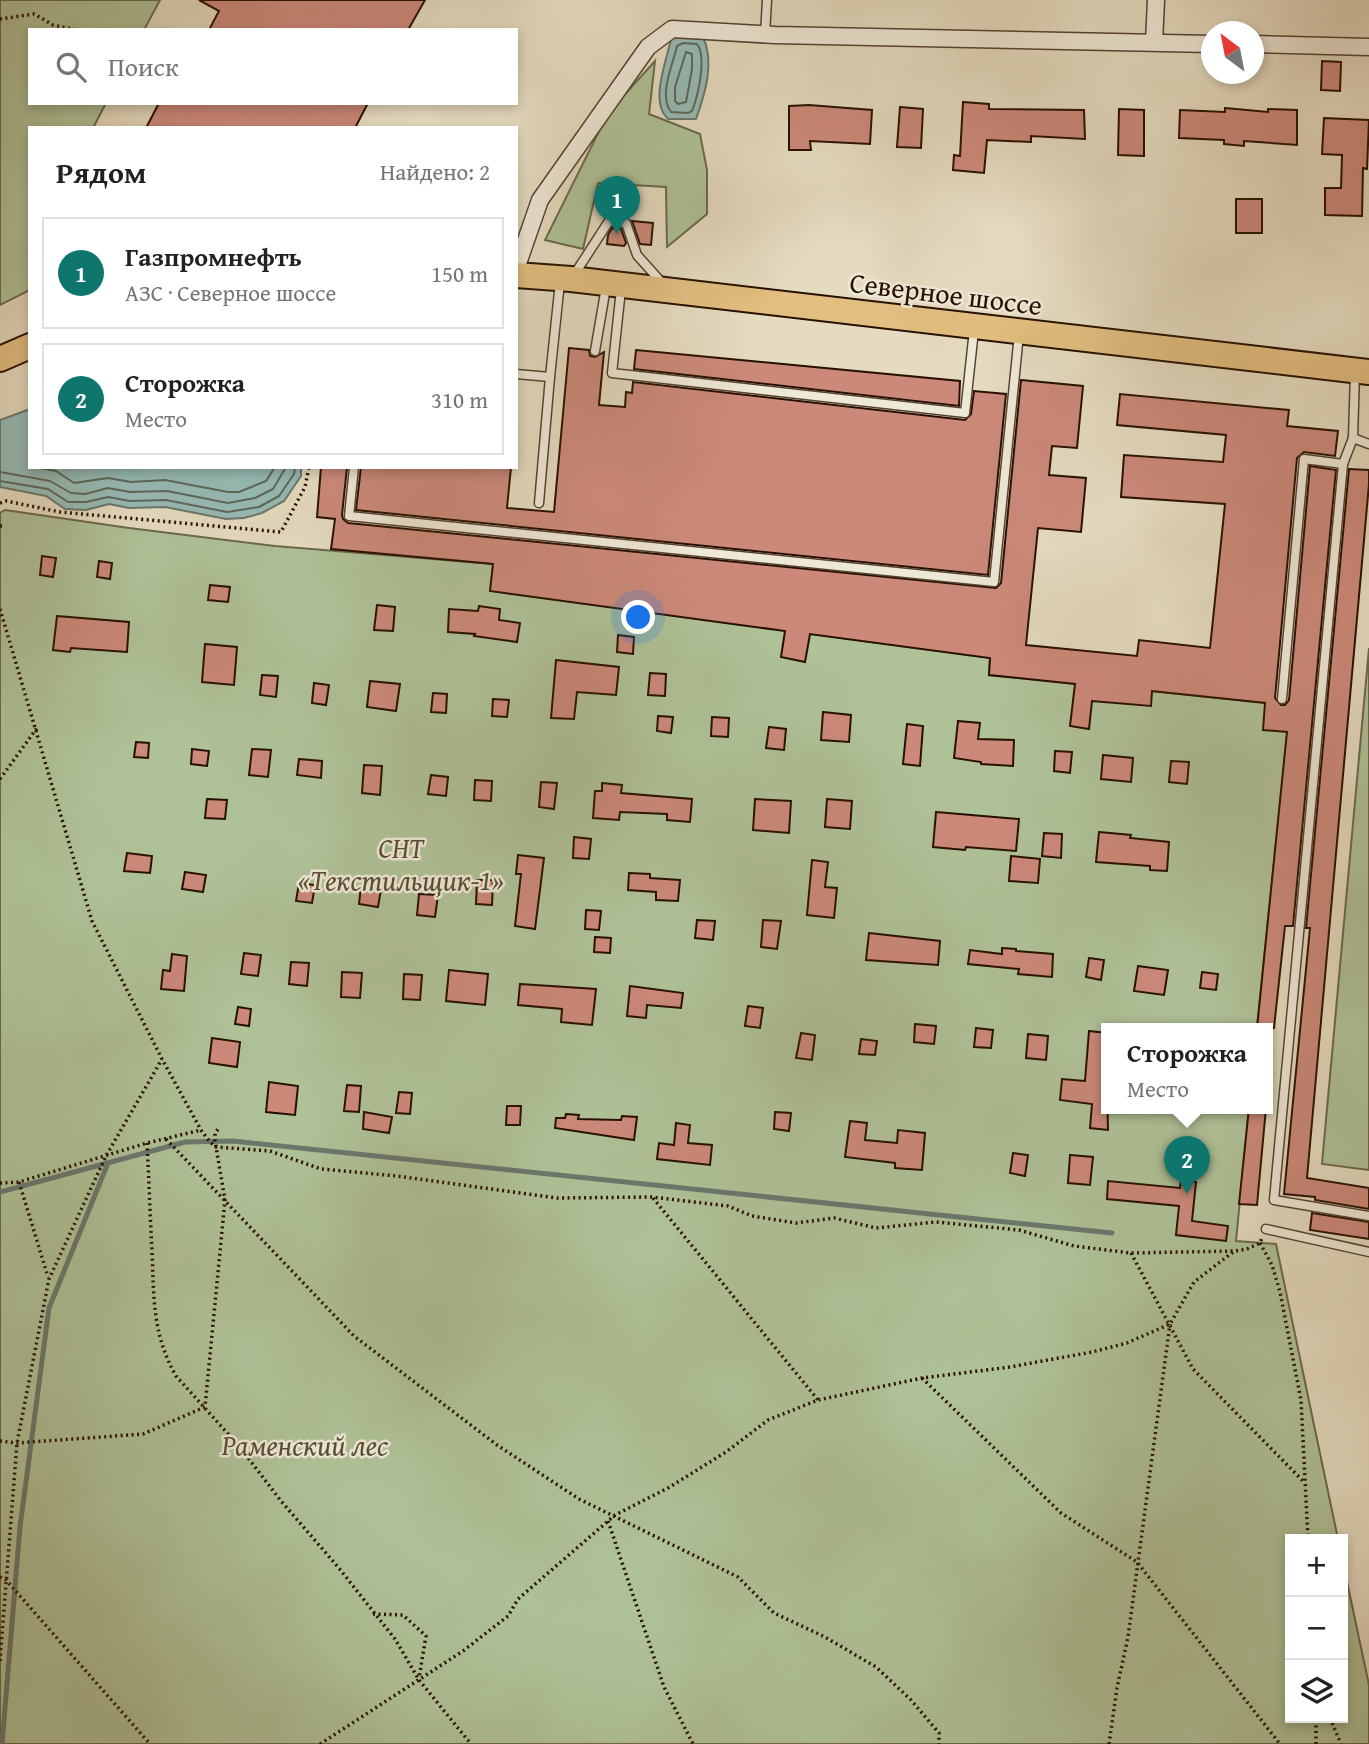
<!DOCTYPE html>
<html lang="ru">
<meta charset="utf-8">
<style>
:root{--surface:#fff;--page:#f2f2f2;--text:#202124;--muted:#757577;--line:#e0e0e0;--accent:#0f766e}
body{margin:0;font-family:"Gentium Book Plus",serif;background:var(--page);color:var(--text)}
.controls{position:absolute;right:21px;bottom:21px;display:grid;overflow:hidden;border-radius:0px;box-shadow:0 4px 10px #0003}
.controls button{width:63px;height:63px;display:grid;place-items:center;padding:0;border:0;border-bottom:2px solid var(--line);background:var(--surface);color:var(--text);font:35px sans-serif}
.compass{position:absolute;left:1201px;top:21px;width:63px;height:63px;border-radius:50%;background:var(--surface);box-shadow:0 4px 10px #0003;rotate:328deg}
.you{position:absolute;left:639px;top:618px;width:24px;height:24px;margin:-18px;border:5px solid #fff;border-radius:50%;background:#1a73e8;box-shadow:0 0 0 10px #1a73e833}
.badge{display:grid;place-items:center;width:46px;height:46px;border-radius:50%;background:var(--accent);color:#fff;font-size:23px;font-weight:700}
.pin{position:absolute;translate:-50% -58px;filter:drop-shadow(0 2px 4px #0008)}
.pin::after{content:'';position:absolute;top:37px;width:24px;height:21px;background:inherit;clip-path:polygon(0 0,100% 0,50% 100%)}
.popup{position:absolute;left:1101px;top:1023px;width:172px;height:91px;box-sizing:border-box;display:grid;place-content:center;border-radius:0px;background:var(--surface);filter:drop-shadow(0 2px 5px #0005);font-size:23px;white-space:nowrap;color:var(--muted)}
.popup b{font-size:26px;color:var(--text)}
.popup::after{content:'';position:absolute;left:50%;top:100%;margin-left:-14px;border:14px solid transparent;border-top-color:var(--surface)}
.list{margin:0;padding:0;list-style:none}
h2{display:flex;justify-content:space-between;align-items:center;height:91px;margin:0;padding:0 28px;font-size:30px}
h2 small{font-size:23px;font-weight:400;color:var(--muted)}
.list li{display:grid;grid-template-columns:46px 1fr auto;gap:21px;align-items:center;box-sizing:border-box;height:112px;margin:0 14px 14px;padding:0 14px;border:2px solid var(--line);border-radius:0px}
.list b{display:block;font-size:26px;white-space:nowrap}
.list p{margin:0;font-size:23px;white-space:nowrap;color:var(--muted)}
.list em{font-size:23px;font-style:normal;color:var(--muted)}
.icon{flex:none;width:38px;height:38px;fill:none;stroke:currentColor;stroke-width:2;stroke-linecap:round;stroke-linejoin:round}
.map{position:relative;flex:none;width:1369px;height:1744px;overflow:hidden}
.search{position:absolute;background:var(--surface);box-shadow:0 4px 10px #0003;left:28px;top:28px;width:490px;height:77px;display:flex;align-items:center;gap:18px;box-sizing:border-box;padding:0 24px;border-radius:0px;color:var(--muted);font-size:26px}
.panel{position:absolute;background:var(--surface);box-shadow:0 4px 10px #0003;left:28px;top:126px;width:490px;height:343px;border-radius:0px}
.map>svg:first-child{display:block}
.green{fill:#afc197;stroke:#6b684c;stroke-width:2}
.water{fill:#96bbb5;stroke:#6a776d;stroke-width:2}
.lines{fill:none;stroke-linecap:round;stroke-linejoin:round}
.shore{stroke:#5e665b;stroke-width:2}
.stream{stroke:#6a776d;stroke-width:5}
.building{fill:#cc897a;stroke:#271001;stroke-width:2}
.service-casing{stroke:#564331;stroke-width:11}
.minor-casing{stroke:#564331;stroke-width:19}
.primary-casing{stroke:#271001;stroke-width:28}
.path{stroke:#271001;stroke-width:3.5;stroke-dasharray:2 3.5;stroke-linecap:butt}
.service{stroke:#eee8d6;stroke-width:8}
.minor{stroke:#eee8d6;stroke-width:16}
.primary{stroke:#e2be80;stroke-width:24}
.labels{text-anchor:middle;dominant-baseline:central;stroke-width:5;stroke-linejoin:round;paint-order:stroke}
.street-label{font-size:28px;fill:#271001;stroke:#eee8d6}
.park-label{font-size:28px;font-style:italic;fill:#574e36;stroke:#eee8d6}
</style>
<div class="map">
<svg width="1369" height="1744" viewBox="0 0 1369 1744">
<rect width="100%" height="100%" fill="#e5dbc0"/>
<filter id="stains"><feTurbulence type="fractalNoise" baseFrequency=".00286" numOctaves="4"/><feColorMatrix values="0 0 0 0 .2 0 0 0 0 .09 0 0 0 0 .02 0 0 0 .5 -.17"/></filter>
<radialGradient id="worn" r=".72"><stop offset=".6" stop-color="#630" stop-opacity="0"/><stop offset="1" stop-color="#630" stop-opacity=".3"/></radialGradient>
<g class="green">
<path d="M0,0H160L144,30H30V103H106L93,128H30V290L0,305Z"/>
<path d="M655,61L649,114L700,134L707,170V214L667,247L666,187L598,183L583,249L545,240L608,113Z"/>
<path d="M5,510L129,528L275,546L493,564L491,591L990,658L989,675L1290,705L1257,1028H1106V1108H1249L1236,1241L1276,1244L1338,1539H1290V1718H1343V1563L1369,1685V1744H0V513Z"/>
<path d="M1369,648V1170L1322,1164Z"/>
</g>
<g class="water">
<path d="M678,37H703C715,62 705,94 696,119H668C649,102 667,60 671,39Z"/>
<path d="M30,409V467H301V476L284,501L262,513L244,518L226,519L165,507L129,508L109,504L86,510L65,509L46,496L0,487V420Z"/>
</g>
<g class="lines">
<g class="shore">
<path d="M683,43L697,44C707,57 698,96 692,111L688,113L671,112C658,95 673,65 677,46Z"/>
<path d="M686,52L692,54V69L686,102L678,104L675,101V87Z"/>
<path d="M35,467L56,471L74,483L108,478L131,482L165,480L228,492H239L266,481L275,467"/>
<path d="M0,472L50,481L71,493L85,494L108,488L130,492L167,491L228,503L255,498L273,489L286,467"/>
<path d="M0,481L48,489L68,502H86L108,497L130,501L166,500L227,512L259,507L279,496L294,474L295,467"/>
</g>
<g class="stream">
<path d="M0,1192L185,1142L233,1141L1112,1233"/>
<path d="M2,1744L20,1527L49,1308L108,1163"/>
</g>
</g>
<g class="building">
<path d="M199,0H425L408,30H209L219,11Z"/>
<path d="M1322,61L1341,62L1340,91L1321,90Z"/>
<path d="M963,102L989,104V109L1084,110L1085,139L1031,136V142L987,140L984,173L953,170L954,155L960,156Z"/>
<path d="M159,103H368L355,128H146Z"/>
<path d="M809,105L872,110L870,144L810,141L811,150H789V106Z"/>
<path d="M900,107L923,109L921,148L897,147Z"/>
<path d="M1225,108L1268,112V109L1297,110V145L1244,141V146L1224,144V140L1179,138L1180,110L1225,112Z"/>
<path d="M1119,109L1144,110V156L1118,155Z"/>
<path d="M1324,118L1369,120L1367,169L1363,168L1362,216L1325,215V188H1341L1342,155L1322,154Z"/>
<rect x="1236" y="199" width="26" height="34"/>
<path d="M610,206L628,208L627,217L609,214Z"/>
<path d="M632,221L653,223L651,245L640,244Z"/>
<path d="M612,228L621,229L626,243L624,246L607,244L608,235Z"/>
<path d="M569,348L589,350L590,356L595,357L604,352L599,405L625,407L626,392L632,393L633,382L965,420L971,414L974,391L1006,394L988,575L356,510L361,467H511L507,508L554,512Z"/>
<path d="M636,350L960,381L959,406L634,369Z"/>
<path d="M1021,380L1083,386L1077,448L1052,446L1049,475L1086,478L1081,532L1038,528L1026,645L1137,656L1139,640L1210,648L1225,504L1121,497L1124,455L1223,462L1226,435L1117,425L1120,394L1289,410L1287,426L1338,431L1335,456L1304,452L1297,458L1275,698L1281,705H1285L1289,700L1310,466L1336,470L1293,926H1285L1274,1028H1257L1287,732L1263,730L1265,703L1152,691L1151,706L1092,701L1089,729L1070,726L1075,684L989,675L990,658L810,634L805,662L781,657L785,631L490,591L493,564L331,549L335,519L317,517L321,467H347L342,515L343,519L348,523L996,588L1001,583Z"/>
<path d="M1349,469L1369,470V484L1307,1178L1369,1188V1209L1315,1200V1197L1284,1194L1310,928H1306Z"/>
<path d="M42,556L56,558L53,577L40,575Z"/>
<path d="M99,561L112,563L110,579L97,577Z"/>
<path d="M210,585L230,587L228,602L208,600Z"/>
<path d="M377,605L395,607L393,631L374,630Z"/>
<path d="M479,606L500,609L499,620L520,623L517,642L474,636L475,634L448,632L449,609L478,611Z"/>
<path d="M57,616L129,622L127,652L71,648L70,652L53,650Z"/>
<path d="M618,635L634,637L633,654L617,652Z"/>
<path d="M205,644L237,647L234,685L202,682Z"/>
<path d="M556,660L619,667L616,695L577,692L574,719L551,718Z"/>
<path d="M650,673L666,674L665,696L648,695Z"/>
<path d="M262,675L278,676L276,697L260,695Z"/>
<path d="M370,681L400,684L396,711L367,707Z"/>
<path d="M314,683L329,685L326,705L312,703Z"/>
<path d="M433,693L447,694L446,713L431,712Z"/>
<path d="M493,699L509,700L507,717L492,716Z"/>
<path d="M823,712L851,715L849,742L821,740Z"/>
<path d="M658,716L673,717L671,733L657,731Z"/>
<path d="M712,717L729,718L728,737L711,736Z"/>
<path d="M958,721L980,723L978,739L1014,740L1013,766L981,764V762L954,758Z"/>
<path d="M907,724L923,726L920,766L903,764Z"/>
<path d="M769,727L786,729L784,750L766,748Z"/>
<path d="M136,742L149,743L148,758L134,757Z"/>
<path d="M192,749L209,751L207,766L191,764Z"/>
<path d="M252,749L271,750L268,777L249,775Z"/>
<path d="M1055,751L1072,752L1070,773L1054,771Z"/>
<path d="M1103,755L1133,758L1131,782L1101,779Z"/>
<path d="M299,759L322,761L321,778L297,775Z"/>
<path d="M1171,761L1189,762L1187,784L1169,782Z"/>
<path d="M364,765L382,766L380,795L362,793Z"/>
<path d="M431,775L448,777L446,796L428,794Z"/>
<path d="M475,780L492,781L491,801L474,800Z"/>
<path d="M541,782L557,783L554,809L539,807Z"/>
<path d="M602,783L622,785L621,793L692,799L690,822L667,820V814L620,812L619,820L593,818L595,791H602Z"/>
<path d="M207,799L227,800L225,819L205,818Z"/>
<path d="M755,799L791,801L789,833L753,830Z"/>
<path d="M827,799L852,801L850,829L825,827Z"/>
<path d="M936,812L1019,819L1016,851L966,847L965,850L933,847Z"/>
<path d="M1099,832L1131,835L1130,838L1169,842L1167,871L1150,870V866L1096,862Z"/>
<path d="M1044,833L1062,834L1061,858L1042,856Z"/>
<path d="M574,837L591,839L589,859L573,858Z"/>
<path d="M127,853L152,856L150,873L124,871Z"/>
<path d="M518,855L544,858L535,929L515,926L521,874H516Z"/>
<path d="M1011,856L1040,859L1038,883L1009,881Z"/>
<path d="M812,860L828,862L825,887L837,888L834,918L807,915Z"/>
<path d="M185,872L206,875L203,892L182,889Z"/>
<path d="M629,873L650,874V878L680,880L678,901L656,900V892L628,890Z"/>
<path d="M477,880H493L492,905L476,904Z"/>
<path d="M299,883L315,885L312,903L296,901Z"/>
<path d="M361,886L381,889L378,907L359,904Z"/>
<path d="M419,894L438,895L435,917L417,915Z"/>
<path d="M586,910L601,911L599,930L585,929Z"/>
<path d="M697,920L715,921L713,940L695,938Z"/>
<path d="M763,920L781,921L777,949L761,947Z"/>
<path d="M869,933L940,941L938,965L866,960Z"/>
<path d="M595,937L611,938L610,953L594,952Z"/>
<path d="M1002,948L1016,949V951L1053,954L1052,977L1018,974L1019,969L968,964L970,950L1002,954Z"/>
<path d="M244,953L261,955L258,976L241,974Z"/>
<path d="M172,954L187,956L184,991L161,989L163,970L170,971Z"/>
<path d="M1089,958L1104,960L1101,980L1086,977Z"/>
<path d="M291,962L309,963L307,986L289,984Z"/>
<path d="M1138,966L1168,970L1164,995L1134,991Z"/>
<path d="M449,970L488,974L485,1005L446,1001Z"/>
<path d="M342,972L362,973L360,998L341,997Z"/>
<path d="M1202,972L1218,974L1216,990L1200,988Z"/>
<path d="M404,974L422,975L420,1000L403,999Z"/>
<path d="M520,984L596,989L592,1025L561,1022L562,1009L518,1005Z"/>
<path d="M630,986L683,993L681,1008L647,1005L646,1018L627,1016Z"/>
<path d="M748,1006L763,1008L760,1028L745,1026Z"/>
<path d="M238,1007L251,1009L249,1026L235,1024Z"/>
<path d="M915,1024L936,1026L934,1044L914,1042Z"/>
<path d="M976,1028L993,1030L991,1048L974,1047Z"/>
<path d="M1089,1031L1107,1033L1104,1085H1107L1108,1130L1090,1128L1092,1104L1060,1100L1062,1079L1085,1081Z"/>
<path d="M801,1033L815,1035L812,1060L796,1058Z"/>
<path d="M1028,1034L1048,1036L1046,1060L1026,1058Z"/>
<path d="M212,1038L240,1042L237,1067L209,1063Z"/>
<path d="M861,1039L877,1041L875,1055L859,1054Z"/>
<path d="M269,1082L298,1086L295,1115L266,1112Z"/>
<path d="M347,1085L361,1086L359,1112L344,1111Z"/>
<path d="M399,1092L412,1093L410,1114L396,1113Z"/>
<path d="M507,1106H521L520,1125H506Z"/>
<path d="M1249,1108H1266L1257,1205L1239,1204Z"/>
<path d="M364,1112L392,1117L389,1133L363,1129Z"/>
<path d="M775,1112L791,1113L789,1131L774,1129Z"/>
<path d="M566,1114L579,1115L578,1119L621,1120L622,1116L637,1117L634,1140L555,1128L556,1118H565Z"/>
<path d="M850,1121L867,1123L865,1140L897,1143L898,1130L925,1133L922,1170L895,1168V1163L845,1157Z"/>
<path d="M676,1123L690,1125L688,1143L712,1145L710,1165L657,1159L659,1143L674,1145Z"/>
<path d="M1013,1153L1028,1155L1025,1176L1010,1173Z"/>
<path d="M1070,1155L1093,1157L1090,1185L1068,1183Z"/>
<path d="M1181,1180L1196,1182L1192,1221L1228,1226L1226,1241L1176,1235L1179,1206L1107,1199L1108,1181L1180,1188Z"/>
<path d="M1312,1213L1369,1222V1239L1310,1230Z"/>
</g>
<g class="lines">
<defs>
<g id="service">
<path d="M765,35L767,0"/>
<path d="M574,275L609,221L626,223L637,255L663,284"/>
<path d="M621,289L612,373L965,413L974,330"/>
<path d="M595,351L606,287"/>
<path d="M1355,373L1353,438L1343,464L1274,1200L1369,1216"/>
<path d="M516,374L550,377L560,282"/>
<path d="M1353,438L1369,444"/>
<path d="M354,467L349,516L994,582L1019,334"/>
<path d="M539,503L550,377"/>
<path d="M1282,699L1304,459L1343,464"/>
<path d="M1266,1229L1369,1252"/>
</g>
<g id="minor">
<path d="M1154,42L1156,0"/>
<path d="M1254,44L1369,47"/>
<path d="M516,269L540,200L648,47L672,29L775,35L1212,44"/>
</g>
<g id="primary">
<path d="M516,275L571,279L1369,372"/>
<path d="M0,359L30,346"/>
</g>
</defs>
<use href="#service" class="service-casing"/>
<use href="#minor" class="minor-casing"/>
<use href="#primary" class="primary-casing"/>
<g class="path">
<path d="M0,19L34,14L53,25L77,30"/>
<path d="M0,503L6,501L60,512L281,532L305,487L309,467"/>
<path d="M0,526H4"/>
<path d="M0,609L92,921L162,1059L201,1130L210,1142L216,1147L270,1151L321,1169L397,1176L557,1198L652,1197L728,1206L752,1216L796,1223L834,1218L876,1228L936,1222L1019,1230L1074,1246L1131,1253L1235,1251L1247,1249L1260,1243L1262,1238"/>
<path d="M0,779L37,728"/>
<path d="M166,1139L354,1336L497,1445L579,1499L738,1577L774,1613L825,1637L876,1667L911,1700L939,1733V1744"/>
<path d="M147,1143C149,1179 150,1215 152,1251C154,1297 152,1334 176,1376L239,1446L281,1501L338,1567L395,1639L419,1680L471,1744"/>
<path d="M19,1182L48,1277"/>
<path d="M0,1183L19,1182L147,1143L201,1130"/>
<path d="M653,1198L818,1400"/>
<path d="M1260,1243L1272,1265L1280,1292L1301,1400L1308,1539"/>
<path d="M1131,1253L1193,1369L1305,1483"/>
<path d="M922,1378L1061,1513L1137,1562L1280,1744"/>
<path d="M0,1441L17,1443L143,1434L205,1407L225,1200L215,1141V1133L219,1128"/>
<path d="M608,1521L664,1687L693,1744"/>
<path d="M0,1577L6,1580L150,1744"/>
<path d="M373,1614L403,1615L426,1636L419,1678"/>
<path d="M0,1661L17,1443L49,1279L106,1156L162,1059"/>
<path d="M1330,1718L1341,1744"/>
<path d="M320,1744L463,1651L508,1616L518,1599L615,1515L668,1488L726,1452L768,1420L818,1400L922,1378L1010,1367L1092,1352L1127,1343L1170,1324L1194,1282L1233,1252"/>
<path d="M1109,1744L1117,1688L1128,1637L1170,1324"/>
<path d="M1316,1744V1718"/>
</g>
<use href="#service" class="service"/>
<use href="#minor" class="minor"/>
<use href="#primary" class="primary"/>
</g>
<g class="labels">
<g class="street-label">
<text transform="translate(946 293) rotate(7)">Северное шоссе</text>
</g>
<g class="park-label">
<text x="401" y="847">СНТ<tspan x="401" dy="32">«Текстильщик-1»</tspan></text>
<text x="305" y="1444">Раменский лес</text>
</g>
</g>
<rect width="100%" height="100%" filter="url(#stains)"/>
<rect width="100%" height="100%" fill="url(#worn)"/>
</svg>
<div class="controls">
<button>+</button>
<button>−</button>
<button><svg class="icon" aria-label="layers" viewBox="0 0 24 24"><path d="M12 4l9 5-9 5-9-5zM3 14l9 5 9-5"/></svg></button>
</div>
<svg class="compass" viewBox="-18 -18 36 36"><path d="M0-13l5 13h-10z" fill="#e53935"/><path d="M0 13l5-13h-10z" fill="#757577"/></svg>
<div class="you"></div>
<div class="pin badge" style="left:617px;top:234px">1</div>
<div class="pin badge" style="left:1187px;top:1194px">2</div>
<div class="popup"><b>Сторожка</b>Место</div>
<div class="search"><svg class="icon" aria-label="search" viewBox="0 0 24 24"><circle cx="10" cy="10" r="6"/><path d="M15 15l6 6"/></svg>Поиск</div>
<section class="panel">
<h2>Рядом<small>Найдено: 2</small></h2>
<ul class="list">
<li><span class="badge">1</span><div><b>Газпромнефть</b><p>АЗС · Северное шоссе</p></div><em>150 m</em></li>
<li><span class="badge">2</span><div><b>Сторожка</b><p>Место</p></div><em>310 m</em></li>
</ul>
</section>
</div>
